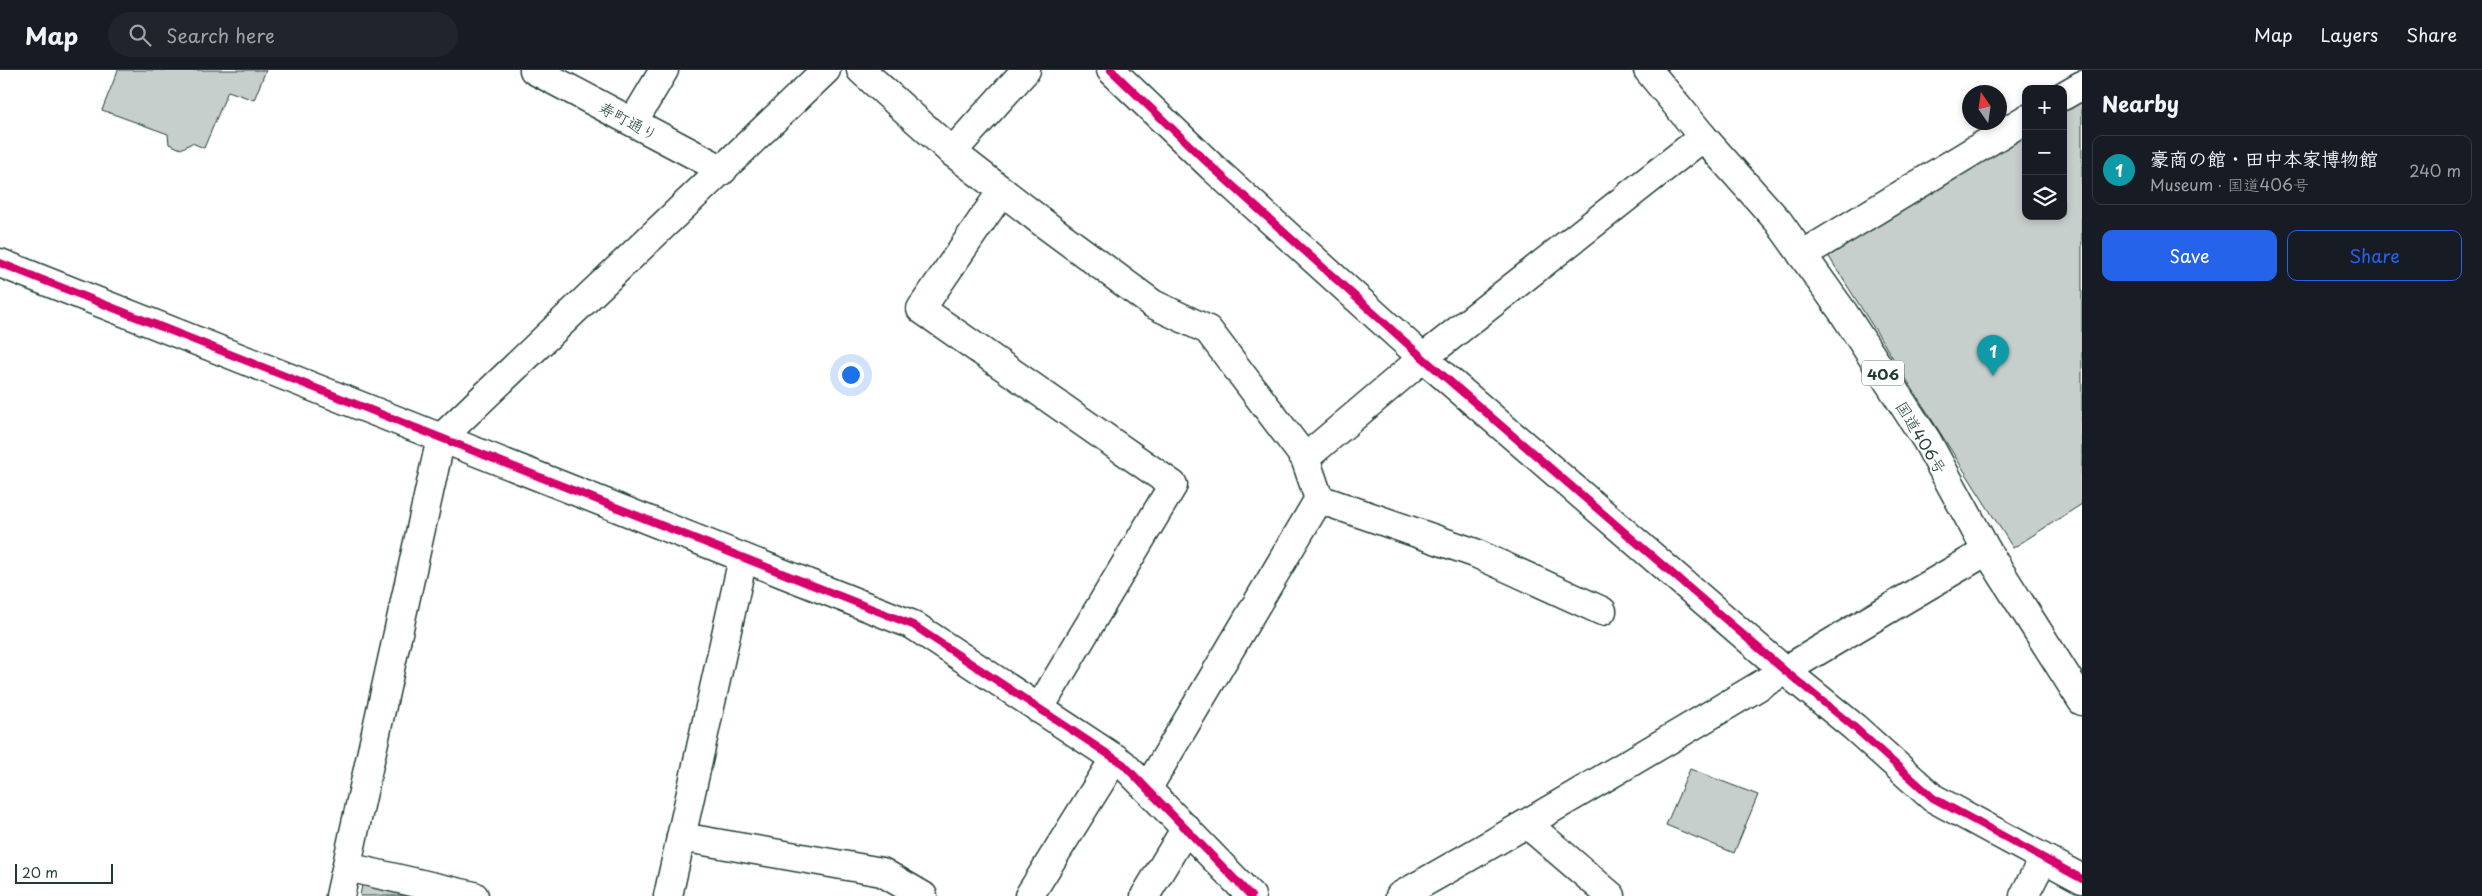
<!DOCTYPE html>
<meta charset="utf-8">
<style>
:root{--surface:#171b24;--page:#20242c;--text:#f1f3f6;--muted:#9ea1a6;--line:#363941;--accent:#2563eb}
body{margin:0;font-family:"Playpen Sans","Klee One",sans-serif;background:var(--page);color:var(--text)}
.controls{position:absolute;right:15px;top:15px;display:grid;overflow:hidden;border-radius:10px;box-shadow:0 2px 8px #0003}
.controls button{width:45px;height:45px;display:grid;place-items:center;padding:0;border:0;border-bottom:1px solid var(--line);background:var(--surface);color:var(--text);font:25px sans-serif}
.compass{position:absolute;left:1962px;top:15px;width:45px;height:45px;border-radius:50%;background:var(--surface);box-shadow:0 2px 8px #0003;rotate:347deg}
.scale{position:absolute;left:15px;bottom:12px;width:98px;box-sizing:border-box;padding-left:5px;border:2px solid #1f3d34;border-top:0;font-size:14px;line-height:18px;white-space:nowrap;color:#1f3d34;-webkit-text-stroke:4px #fff;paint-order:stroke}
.you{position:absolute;left:850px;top:304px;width:18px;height:18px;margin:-12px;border:4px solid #fff;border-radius:50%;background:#1a73e8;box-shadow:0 0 0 8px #1a73e833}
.badge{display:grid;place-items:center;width:32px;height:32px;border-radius:50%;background:var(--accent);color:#fff;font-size:16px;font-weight:700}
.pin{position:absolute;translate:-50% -41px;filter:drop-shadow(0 1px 2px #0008)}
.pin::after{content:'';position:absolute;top:26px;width:18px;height:15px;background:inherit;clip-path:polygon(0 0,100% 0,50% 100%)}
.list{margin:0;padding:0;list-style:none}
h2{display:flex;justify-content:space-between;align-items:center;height:65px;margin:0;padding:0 20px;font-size:21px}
h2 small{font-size:16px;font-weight:400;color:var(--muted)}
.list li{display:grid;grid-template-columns:32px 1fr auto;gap:15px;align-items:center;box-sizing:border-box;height:70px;margin:0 10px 10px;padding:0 10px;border:1px solid var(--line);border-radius:10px}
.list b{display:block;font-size:19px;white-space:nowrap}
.list p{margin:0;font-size:16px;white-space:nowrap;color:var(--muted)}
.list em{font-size:16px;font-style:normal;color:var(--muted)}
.actions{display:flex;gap:10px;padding:15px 20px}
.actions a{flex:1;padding:11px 0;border:1px solid var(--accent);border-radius:10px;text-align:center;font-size:18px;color:var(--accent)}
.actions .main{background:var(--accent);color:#fff}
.icon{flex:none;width:28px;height:28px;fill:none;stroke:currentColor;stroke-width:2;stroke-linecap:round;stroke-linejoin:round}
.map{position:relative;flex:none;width:2082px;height:826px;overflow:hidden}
header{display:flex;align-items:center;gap:30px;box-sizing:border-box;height:70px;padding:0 25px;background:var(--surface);border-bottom:1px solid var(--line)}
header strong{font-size:24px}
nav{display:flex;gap:28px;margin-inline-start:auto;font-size:18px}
.search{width:350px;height:45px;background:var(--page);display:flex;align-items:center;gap:12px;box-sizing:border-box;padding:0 18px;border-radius:28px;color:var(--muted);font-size:19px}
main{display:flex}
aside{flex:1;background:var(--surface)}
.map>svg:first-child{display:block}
.building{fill:#c7cfcc;stroke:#1f3d34}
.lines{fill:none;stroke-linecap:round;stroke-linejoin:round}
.minor-casing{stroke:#1f3d34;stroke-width:31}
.highway-casing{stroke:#1f3d34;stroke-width:31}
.minor{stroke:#fff;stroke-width:28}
.highway{stroke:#fff;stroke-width:28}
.cycleway-casing{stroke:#fff;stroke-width:11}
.cycleway{stroke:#d6006c;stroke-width:8}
.labels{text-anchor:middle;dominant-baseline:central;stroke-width:4;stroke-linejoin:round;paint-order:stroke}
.shield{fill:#fff;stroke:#627771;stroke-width:1}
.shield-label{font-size:15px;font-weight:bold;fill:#1f3d34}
.street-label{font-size:16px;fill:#1f3d34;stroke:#fff}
</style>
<header>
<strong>Map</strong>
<div class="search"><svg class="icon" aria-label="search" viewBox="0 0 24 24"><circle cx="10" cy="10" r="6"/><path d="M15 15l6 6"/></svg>Search here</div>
<nav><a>Map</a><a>Layers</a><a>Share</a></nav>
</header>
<main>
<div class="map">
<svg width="2082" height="826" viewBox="0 0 2082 826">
<rect width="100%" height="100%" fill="#fff"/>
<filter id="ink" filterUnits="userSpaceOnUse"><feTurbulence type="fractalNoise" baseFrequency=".02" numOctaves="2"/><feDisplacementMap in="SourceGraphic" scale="10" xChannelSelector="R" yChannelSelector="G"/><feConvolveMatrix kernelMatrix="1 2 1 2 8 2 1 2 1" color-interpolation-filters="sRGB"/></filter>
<g filter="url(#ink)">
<g class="building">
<path d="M118,0H266L254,30L228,21L204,78L192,73L181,79L169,74L168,64L102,40Z"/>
<path d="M2082,17V434L2013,478L1824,179L2026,52V146H2063V29Z"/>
<path d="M1690,699L1758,725L1734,783L1666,755Z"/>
<path d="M362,815L414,826H360Z"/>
</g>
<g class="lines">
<defs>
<g id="minor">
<path d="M534,0L723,100"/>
<path d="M861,0L952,82L1046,155L1153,234L1208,260L1305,388"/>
<path d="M1111,0L1212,97L1423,288L1784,600L1854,657L1933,728L2082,809"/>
<path d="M2063,26L2082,15"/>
<path d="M633,52L664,0"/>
<path d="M952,82L1026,0"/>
<path d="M1002,121L921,239L1173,415L1039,639"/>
<path d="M1802,185L2026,49"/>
<path d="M0,193L913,555L1123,694L1251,826"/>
<path d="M1319,429L1475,483L1602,541"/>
<path d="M1147,719L1319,429L1305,388L1423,288L1703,67"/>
<path d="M1527,754L1611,826"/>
<path d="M681,767L882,802L923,826"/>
<path d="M347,797L474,826"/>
<path d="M340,826L441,368L826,0"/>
<path d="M668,826L743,488"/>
<path d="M1029,826L1115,688"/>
<path d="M1145,826L1186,758"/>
<path d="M1400,826C1598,715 1791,595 1987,481"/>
<path d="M2024,826L2043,789"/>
</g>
<path id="highway" d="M1648,0L1703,67L1778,151L1843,242L1927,371L1987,481L2082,631"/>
</defs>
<use href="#minor" class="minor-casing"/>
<use href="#highway" class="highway-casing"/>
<use href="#minor" class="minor"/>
<use href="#highway" class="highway"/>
<defs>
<g id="cycleway">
<path d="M1111,0L1212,97L1423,288L1784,600L1854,657L1933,728L2082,809"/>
<path d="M0,193L913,555L1123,694L1251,826"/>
</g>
</defs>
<use href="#cycleway" class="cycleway-casing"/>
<use href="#cycleway" class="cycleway"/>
</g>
</g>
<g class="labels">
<rect class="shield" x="1862" y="290.5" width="42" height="25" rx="4"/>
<g class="shield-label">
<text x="1883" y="303">406</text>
</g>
<g class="street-label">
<text transform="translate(629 50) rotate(28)">寿町通り</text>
<text transform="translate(1922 367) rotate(59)">国道406号</text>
</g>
</g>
</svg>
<div class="controls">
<button>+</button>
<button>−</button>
<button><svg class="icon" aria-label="layers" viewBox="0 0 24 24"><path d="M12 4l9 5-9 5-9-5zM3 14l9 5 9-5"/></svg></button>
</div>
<svg class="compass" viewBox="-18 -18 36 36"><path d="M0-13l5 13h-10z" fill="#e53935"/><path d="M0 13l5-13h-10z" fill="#9ea1a6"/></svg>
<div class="scale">20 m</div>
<div class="you"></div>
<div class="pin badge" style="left:1993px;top:306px;background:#0f9aa8">1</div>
</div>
<aside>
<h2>Nearby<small></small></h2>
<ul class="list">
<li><span class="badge" style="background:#0f9aa8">1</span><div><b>豪商の館・田中本家博物館</b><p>Museum · 国道406号</p></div><em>240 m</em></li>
</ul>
<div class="actions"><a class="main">Save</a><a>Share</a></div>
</aside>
</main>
